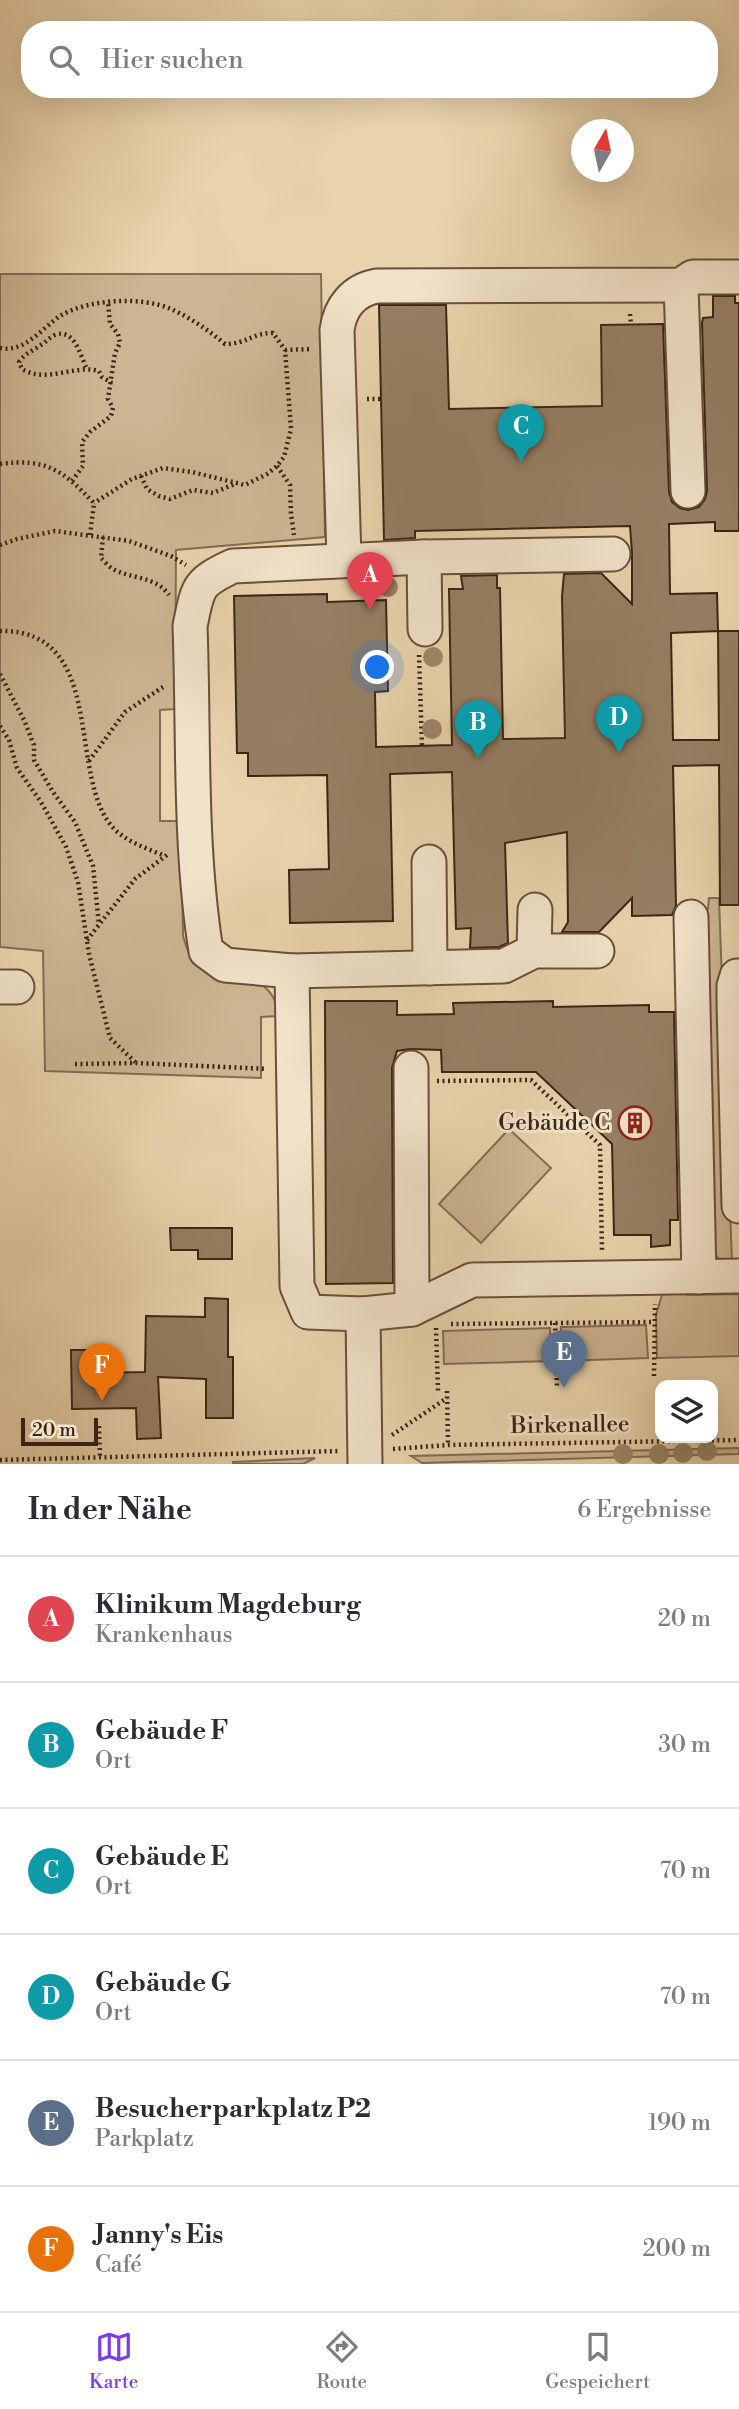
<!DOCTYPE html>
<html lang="de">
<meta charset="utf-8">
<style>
:root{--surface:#fff;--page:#f7f7f7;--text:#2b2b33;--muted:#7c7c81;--line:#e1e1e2;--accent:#7c3aed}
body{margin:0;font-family:"Libre Bodoni",serif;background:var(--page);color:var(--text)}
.controls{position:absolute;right:21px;bottom:21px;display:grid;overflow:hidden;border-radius:14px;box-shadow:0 7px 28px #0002}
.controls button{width:63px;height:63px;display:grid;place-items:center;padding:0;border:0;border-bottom:2px solid var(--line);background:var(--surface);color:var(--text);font:35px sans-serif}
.compass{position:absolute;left:571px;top:119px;width:63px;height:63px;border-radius:50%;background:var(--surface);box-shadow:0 7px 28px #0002;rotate:9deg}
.scale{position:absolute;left:21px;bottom:18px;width:77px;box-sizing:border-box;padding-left:7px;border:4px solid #3c2515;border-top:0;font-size:19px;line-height:24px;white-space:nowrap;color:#3c2515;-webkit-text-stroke:5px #f1e2c9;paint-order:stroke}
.you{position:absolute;left:378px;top:668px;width:24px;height:24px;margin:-18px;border:5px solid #fff;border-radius:50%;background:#1a73e8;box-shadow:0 0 0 10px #1a73e833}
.badge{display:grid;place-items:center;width:46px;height:46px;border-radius:50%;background:var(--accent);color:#fff;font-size:23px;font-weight:700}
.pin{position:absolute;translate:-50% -58px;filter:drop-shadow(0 2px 4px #0008)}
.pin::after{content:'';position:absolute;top:37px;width:24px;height:21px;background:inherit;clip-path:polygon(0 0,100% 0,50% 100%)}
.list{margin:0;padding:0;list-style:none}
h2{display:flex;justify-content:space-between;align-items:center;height:91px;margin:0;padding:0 28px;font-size:30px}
h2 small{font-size:23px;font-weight:400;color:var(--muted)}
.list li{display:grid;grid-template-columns:46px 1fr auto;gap:21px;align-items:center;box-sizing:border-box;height:126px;padding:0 28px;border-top:2px solid var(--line)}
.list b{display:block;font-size:26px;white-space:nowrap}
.list p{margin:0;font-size:23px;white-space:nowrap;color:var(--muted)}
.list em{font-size:23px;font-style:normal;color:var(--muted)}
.icon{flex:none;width:38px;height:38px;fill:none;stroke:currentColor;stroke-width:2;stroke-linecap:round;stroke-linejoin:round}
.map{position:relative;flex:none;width:739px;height:1464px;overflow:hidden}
.search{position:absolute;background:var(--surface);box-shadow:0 7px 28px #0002;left:21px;right:21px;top:21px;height:77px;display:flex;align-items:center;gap:18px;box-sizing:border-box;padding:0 24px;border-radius:28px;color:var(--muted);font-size:26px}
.sheet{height:847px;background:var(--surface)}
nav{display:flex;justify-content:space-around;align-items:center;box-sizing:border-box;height:98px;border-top:2px solid var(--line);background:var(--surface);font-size:19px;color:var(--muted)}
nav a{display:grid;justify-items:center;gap:4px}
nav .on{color:var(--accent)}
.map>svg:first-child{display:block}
.green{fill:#ccb592;stroke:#846d54;stroke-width:2}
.building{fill:#967f64;stroke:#3c2515;stroke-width:2;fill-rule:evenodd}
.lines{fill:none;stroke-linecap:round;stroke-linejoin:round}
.minor-casing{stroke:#67503b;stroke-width:37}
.path{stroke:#3c2515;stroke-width:4.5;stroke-dasharray:2 3.5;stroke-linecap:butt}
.minor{stroke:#f1e2c9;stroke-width:33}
.tree{fill:#9e876a}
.labels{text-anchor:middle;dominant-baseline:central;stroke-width:6;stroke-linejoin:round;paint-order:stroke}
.poi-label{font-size:23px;fill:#3c2515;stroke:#f1e2c9;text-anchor:end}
.street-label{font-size:23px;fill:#3c2515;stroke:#f1e2c9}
</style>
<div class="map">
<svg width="739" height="1464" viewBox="0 0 739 1464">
<rect width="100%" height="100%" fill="#e9d3ac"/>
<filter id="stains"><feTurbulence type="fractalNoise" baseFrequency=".00286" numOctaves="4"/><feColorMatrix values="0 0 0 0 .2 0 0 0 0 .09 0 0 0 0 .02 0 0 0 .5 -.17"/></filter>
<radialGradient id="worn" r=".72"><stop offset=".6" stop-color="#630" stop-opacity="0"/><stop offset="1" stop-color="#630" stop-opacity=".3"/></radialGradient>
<g class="green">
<path d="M0,274H321L325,537L176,550L175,709L160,710V821H181L183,936C186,946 189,958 199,964C203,966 210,967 214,968C242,976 277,980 278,1016L261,1017V1078L45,1071L43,951L0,947Z"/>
<path d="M709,898H719L732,1263L723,1265L713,1251L700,931L708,908Z"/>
<path d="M509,1129L551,1168L481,1243L439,1204Z"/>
<path d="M687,1283L688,1295L739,1294V1356L657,1358L656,1315L665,1285Z"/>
<path d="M646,1325L648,1358L561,1361V1327Z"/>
<path d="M550,1328L551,1361L444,1364L443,1331Z"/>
<path d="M739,1448V1454L422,1463L411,1456Z"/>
<path d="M315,1458L303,1464H233V1462Z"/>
</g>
<g class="building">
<path d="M713,296H735V303H739V531H715V522L669,524L670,594L717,593L718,631H739V905H720L719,765L673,766L676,906L672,915L632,916V898L599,932H562L568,922L567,832L505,843L508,943L499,947L470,948L471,928L456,929L452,772L390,774L393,921L290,923L289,870L329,869L327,775L248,776V753H237L234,596L327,594V602L386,600L388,691L375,692L376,747L452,745L449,589H463L461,576L497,575V588H500L503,739L565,738L562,596L564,574L601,573L632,604V553L630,526L415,531V538L384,540L379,305H446L449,409L602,406L601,325L663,324L669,492L672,502L680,508L688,510L699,507L705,499L707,491L702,323L703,318L713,317ZM718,631L719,740H673L671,633Z"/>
<path d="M325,1001H397V1015L454,1014L453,1003L553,1001V1007L649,1005V1012H674L678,1220H670V1245L651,1247V1235H614L612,1144L536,1072H442L441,1050L410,1049L397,1051L392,1068L393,1283L326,1284Z"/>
<path d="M170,1228H232V1259H198V1250H171Z"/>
<path d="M205,1298L228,1299V1357H233V1418H206V1379L158,1377L161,1438L137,1439L136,1408L72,1409L71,1350H95V1373L145,1372L146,1316L205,1317Z"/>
</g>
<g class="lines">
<defs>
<g id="minor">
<path d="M681,285L688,491"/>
<path d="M424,557L425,629"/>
<path d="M344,559L337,330C340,307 354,290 377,286L681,285L693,277H739"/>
<path d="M429,862L430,968"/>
<path d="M691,917L699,1277"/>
<path d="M534,951L535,910"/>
<path d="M597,951H534L504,966L292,971L225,965L206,951C189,844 194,734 190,626C198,588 196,583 233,566L424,557L613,554"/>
<path d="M292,971L297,1286L308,1312L363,1314"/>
<path d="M739,976H737L734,986V1003L739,1206"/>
<path d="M0,987H17"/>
<path d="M411,1068L412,1309"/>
<path d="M365,1464L363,1314L412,1309L472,1280L739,1276"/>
</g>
</defs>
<use href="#minor" class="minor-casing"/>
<g class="path">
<path d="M630,314L631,324"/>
<path d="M0,348C25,353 42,328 60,316C88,299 141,296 171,309C191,318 208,330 225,344C247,344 252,333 273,333L285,350L291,429L284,457L277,466L267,474L245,485L192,472L163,468L132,479L94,503"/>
<path d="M285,350L312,349"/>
<path d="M86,367C80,354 74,328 55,335C50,337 46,342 41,345C33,351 25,353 19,362L22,369C47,384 74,364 99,371L102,377L112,383"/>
<path d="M367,399H381"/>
<path d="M0,464C47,458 62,470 94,503"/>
<path d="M277,466L290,485L291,514L294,535"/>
<path d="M141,476L147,489L159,496L170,499L193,490L213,493L237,483"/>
<path d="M72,481L83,466L82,442L90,432L111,416L113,408L108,399L115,353L120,343L118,334L110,324L108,302"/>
<path d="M90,535L94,503"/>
<path d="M103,537L101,558C104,561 109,567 113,569C131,579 156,576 169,595"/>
<path d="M0,545L17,539L55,531L129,541L171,556L186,565"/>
<path d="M0,631C7,631 15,631 22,633C101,651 71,773 110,824C123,841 146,848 165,856"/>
<path d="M419,655L422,746"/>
<path d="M0,674L24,720L34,745V760L53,792L75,822L93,866L99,925"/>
<path d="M0,726L9,740L17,768L41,802L66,847L78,882L89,954L110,1038L136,1063"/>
<path d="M89,761L125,712L163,687"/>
<path d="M87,940L135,879L167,855"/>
<path d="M75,1064L136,1063L267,1069"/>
<path d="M437,1081L531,1080L600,1145L602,1252"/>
<path d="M555,1323L557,1388"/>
<path d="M451,1324L653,1322"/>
<path d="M436,1328L438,1391"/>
<path d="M654,1376L655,1304"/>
<path d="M447,1391L448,1445"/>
<path d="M99,1426L100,1458"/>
<path d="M392,1435L447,1398"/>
<path d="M393,1449L448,1445L739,1440"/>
<path d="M0,1460L338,1451"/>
</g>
<use href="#minor" class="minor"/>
</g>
<g class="tree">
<circle cx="388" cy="587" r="10"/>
<circle cx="433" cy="657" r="10"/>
<circle cx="432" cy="729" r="10"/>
<circle cx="707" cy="1451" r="10"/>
<circle cx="683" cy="1453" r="10"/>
<circle cx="623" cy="1454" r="10"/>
<circle cx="659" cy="1454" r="10"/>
</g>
<defs>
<symbol id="building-ring" viewBox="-11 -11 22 22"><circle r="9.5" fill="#f1e2c9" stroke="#8f2418" stroke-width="1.5"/><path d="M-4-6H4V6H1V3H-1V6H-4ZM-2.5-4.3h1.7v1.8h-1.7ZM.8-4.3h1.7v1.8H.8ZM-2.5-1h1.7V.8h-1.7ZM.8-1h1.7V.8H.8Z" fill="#8f2418"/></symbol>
</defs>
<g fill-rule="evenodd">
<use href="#building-ring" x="616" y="1104" width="38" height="38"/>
</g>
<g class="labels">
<g class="poi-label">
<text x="610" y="1123">Gebäude C</text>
</g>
<g class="street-label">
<text transform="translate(570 1425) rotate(-1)">Birkenallee</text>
</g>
</g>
<rect width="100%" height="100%" filter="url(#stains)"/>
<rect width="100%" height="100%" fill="url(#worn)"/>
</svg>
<div class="controls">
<button><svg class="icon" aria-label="layers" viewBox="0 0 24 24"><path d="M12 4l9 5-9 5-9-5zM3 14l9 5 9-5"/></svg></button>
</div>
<svg class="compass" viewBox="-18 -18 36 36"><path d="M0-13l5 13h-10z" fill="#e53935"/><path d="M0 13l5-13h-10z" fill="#7c7c81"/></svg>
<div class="scale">20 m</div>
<div class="you"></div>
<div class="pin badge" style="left:370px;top:610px;background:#e0444e">A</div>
<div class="pin badge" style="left:478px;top:758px;background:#0f9aa8">B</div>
<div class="pin badge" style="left:521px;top:462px;background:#0f9aa8">C</div>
<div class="pin badge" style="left:619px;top:753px;background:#0f9aa8">D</div>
<div class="pin badge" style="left:564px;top:1388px;background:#5c6f8a">E</div>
<div class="pin badge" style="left:102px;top:1401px;background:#e8710a">F</div>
<div class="search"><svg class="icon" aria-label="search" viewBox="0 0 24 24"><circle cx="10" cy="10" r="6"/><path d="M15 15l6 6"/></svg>Hier suchen</div>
</div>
<section class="sheet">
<h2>In der Nähe<small>6 Ergebnisse</small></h2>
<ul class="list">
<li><span class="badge" style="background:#e0444e">A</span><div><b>Klinikum Magdeburg</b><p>Krankenhaus</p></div><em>20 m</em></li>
<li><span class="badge" style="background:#0f9aa8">B</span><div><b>Gebäude F</b><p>Ort</p></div><em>30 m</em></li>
<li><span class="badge" style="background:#0f9aa8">C</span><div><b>Gebäude E</b><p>Ort</p></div><em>70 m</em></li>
<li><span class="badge" style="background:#0f9aa8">D</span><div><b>Gebäude G</b><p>Ort</p></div><em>70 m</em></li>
<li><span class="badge" style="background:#5c6f8a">E</span><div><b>Besucherparkplatz P2</b><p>Parkplatz</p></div><em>190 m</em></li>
<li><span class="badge" style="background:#e8710a">F</span><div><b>Janny's Eis</b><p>Café</p></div><em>200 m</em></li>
</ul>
</section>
<nav>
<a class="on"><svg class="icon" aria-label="map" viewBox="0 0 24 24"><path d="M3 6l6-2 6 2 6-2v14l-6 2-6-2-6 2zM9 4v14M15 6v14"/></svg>Karte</a>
<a><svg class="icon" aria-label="directions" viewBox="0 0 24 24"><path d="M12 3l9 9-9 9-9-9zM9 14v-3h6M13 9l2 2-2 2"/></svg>Route</a>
<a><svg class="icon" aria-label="saved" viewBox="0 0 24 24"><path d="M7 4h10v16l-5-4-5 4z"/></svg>Gespeichert</a>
</nav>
